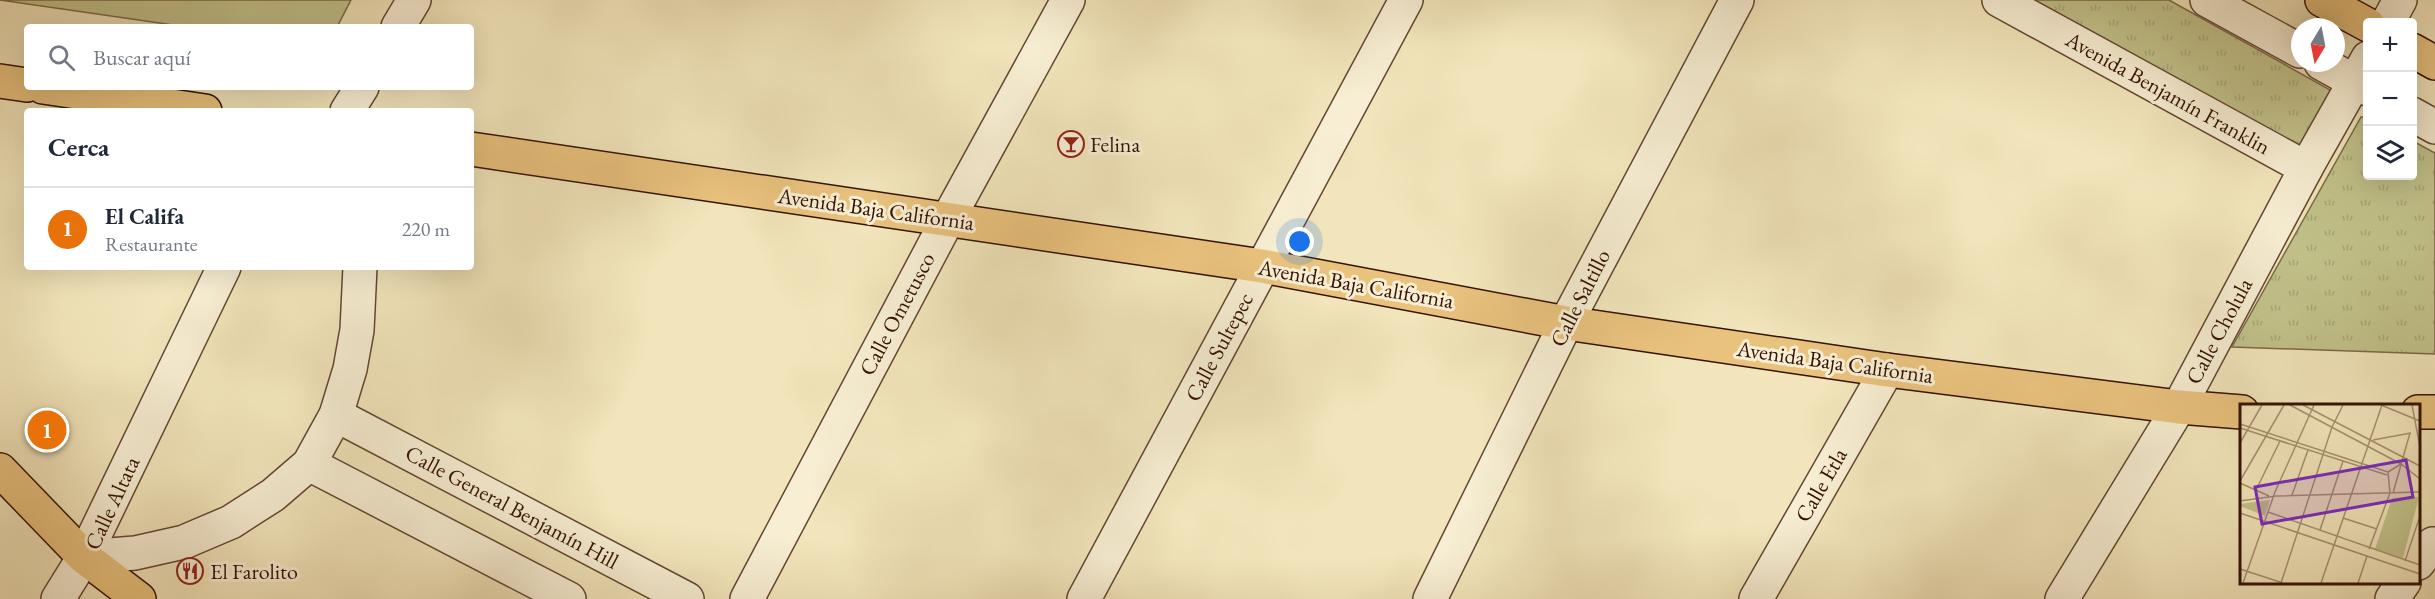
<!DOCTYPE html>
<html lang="es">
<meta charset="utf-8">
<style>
:root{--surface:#fff;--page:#f6f6f7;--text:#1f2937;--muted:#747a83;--line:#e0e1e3;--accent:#8f2418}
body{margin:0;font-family:"EB Garamond",serif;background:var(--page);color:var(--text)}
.controls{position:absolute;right:18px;top:18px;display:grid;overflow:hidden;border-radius:6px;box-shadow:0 6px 24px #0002}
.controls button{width:54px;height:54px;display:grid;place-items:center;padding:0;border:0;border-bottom:2px solid var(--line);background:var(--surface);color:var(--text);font:30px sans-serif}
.compass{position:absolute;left:2291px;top:18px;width:54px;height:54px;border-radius:50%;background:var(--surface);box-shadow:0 6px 24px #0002;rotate:190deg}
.you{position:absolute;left:1300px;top:242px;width:21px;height:21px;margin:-15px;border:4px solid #fff;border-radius:50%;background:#1a73e8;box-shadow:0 0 0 9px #1a73e833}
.badge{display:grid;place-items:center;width:39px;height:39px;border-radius:50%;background:var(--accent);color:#fff;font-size:20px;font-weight:700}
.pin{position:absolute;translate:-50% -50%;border:3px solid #fff;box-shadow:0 2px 6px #0006}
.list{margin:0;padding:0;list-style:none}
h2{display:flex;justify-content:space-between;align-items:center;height:78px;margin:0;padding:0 24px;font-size:26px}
h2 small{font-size:20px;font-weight:400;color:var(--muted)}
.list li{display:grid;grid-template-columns:39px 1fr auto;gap:18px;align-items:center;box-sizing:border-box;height:84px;padding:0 24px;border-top:2px solid var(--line)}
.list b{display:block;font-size:22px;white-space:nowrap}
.list p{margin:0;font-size:20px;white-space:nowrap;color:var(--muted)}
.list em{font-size:20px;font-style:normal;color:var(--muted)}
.icon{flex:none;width:33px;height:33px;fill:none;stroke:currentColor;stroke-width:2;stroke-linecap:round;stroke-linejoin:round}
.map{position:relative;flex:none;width:2435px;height:599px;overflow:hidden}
.search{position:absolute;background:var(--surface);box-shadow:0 6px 24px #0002;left:24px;top:24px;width:450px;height:66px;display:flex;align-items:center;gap:15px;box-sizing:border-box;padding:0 21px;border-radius:6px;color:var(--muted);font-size:22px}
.panel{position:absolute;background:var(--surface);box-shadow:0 6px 24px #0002;left:24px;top:108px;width:450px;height:162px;border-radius:6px}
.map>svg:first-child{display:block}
.green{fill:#c2c28b;stroke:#7b6a48;stroke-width:1.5}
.park{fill:url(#park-tufts);stroke:#7b6a48;stroke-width:1.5}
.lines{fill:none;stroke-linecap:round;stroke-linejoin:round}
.minor-casing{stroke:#644732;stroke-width:36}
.major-casing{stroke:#341204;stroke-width:36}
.minor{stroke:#f7eed3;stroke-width:33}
.major{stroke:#e9c27e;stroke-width:33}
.labels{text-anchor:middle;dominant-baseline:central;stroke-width:6;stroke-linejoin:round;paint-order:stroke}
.street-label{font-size:22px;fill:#341204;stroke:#f7eed3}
.poi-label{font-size:22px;fill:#341204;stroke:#f7eed3;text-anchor:start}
.inset-road{fill:none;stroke:#a69172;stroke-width:1.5}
.view{fill:#7b2cbf;fill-opacity:0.15;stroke:#7b2cbf;stroke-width:3}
.inset-edge{fill:none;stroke:#341204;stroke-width:3}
</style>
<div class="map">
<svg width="2435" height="599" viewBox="0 0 2435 599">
<defs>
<pattern id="park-tufts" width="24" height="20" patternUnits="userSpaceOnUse" patternTransform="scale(1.5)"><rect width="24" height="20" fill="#c2c28b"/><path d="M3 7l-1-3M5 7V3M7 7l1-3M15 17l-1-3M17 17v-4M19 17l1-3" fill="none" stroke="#a7a676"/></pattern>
</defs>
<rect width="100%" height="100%" fill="#f2e5bb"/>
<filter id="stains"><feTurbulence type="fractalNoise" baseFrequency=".00333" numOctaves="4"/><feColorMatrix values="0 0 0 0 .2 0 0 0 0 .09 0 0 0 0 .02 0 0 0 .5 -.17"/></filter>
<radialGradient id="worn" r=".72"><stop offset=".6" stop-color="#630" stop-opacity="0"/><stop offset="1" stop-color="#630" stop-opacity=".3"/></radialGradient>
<path class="green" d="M0,0H351L337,27H187Z"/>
<g class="park">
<path d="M2026,0H2169L2332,91L2299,152Z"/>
<path d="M2361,117H2367L2368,176H2412L2413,141L2435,153V354L2232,347Z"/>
</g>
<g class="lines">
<defs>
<g id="minor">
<path d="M1999,0L2306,168"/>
<path d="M2207,0L2300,51"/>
<path d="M2388,22L2400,0"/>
<path d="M398,27L414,0"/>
<path d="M2321,63L2368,89"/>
<path d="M347,111L362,87"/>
<path d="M2412,114L2435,127"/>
<path d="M336,415L687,599"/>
<path d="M309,464L569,599"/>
<path d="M84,557L135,553L184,542L231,522L273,495L309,464L336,415L350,369L357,330L360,267"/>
<path d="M2418,563L2433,544"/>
<path d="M58,599L84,557L224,267"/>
<path d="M747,599L948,219L1068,0"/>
<path d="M1084,599L1406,0"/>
<path d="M1430,599L1566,323L1737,0"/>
<path d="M1756,599L1887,370"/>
<path d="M2062,599L2179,407L2306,168L2368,58"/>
<path d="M2392,599L2404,582"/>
</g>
<g id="major">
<path d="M2322,0L2368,25"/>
<path d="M2412,50L2435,63"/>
<path d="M0,81L27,85"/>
<path d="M43,87L205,111"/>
<path d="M471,149L1262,266L1566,323L1887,370L2179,407L2242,412"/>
<path d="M2418,412H2435"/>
<path d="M0,470L84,557L139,599"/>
</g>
</defs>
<use href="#minor" class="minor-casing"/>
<use href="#major" class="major-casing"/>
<use href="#minor" class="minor"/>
<use href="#major" class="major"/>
</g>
<defs>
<symbol id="bar-ring" viewBox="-11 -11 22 22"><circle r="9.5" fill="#f7eed3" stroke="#8f2418" stroke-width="1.5"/><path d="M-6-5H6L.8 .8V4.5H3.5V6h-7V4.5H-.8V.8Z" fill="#8f2418"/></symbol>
<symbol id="restaurant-ring" viewBox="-11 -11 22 22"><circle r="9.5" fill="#f7eed3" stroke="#8f2418" stroke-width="1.5"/><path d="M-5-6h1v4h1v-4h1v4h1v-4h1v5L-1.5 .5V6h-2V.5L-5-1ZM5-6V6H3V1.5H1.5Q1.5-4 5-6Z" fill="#8f2418"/></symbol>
</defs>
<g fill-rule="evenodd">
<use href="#bar-ring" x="1056" y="129" width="30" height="30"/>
<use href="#restaurant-ring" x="175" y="556" width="30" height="30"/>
</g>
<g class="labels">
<g class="street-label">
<text transform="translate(2168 93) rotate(29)">Avenida Benjamín Franklin</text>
<text transform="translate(876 209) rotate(8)">Avenida Baja California</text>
<text transform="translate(1356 284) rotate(10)">Avenida Baja California</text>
<text transform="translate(1580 298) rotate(-63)">Calle Saltillo</text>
<text transform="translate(897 314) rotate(-62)">Calle Ometusco</text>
<text transform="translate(2219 331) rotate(-62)">Calle Cholula</text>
<text transform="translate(1219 347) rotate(-62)">Calle Sultepec</text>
<text transform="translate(1835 362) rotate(8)">Avenida Baja California</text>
<text transform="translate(1821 485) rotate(-60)">Calle Etla</text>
<text transform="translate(112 503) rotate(-65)">Calle Altata</text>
<text transform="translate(512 507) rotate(28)">Calle General Benjamín Hill</text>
</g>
<g class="poi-label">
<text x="1090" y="144">Felina</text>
<text x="210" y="571">El Farolito</text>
</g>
</g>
<g transform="translate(2240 404)">
<rect width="180" height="180" fill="#f2e5bb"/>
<path d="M179,93L163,154L135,145L152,94Z" fill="#c2c28b"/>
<path d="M30,96L25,112L0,102V100Z" fill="#c2c28b"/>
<path class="inset-road" d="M50,1L161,60L180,75M63,1L180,62M141,1L180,17M172,1L180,43M0,20L148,68M0,24L147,71M133,36L171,29M0,39L22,1M0,77L44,1M0,79L29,92M16,86L40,37M153,89L170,29M52,91L68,46M0,97L36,92L180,88M28,108L180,161M0,109L180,170M103,114L137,125M80,126L103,57M129,145L150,89L148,68L161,60M165,157L180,112M0,165L43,179M3,179L35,88L74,1M41,179L92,23L103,1M81,179L142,1M118,179L127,152"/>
<path class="view" d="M166,56L173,93L22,120L15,83Z"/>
<rect width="180" height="180" class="inset-edge"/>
</g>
<rect width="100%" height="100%" filter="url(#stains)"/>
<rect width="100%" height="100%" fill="url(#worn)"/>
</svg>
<div class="controls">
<button>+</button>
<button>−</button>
<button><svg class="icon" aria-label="layers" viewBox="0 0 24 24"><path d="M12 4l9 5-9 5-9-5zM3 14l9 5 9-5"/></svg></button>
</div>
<svg class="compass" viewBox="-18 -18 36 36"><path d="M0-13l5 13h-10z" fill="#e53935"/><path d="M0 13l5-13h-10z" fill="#747a83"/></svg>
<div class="you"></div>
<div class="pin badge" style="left:47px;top:430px;background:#e8710a">1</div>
<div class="search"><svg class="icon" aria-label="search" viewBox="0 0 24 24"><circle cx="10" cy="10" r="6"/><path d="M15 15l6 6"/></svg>Buscar aquí</div>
<section class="panel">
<h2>Cerca<small></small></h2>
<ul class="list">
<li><span class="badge" style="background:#e8710a">1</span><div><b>El Califa</b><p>Restaurante</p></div><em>220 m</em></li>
</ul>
</section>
</div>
